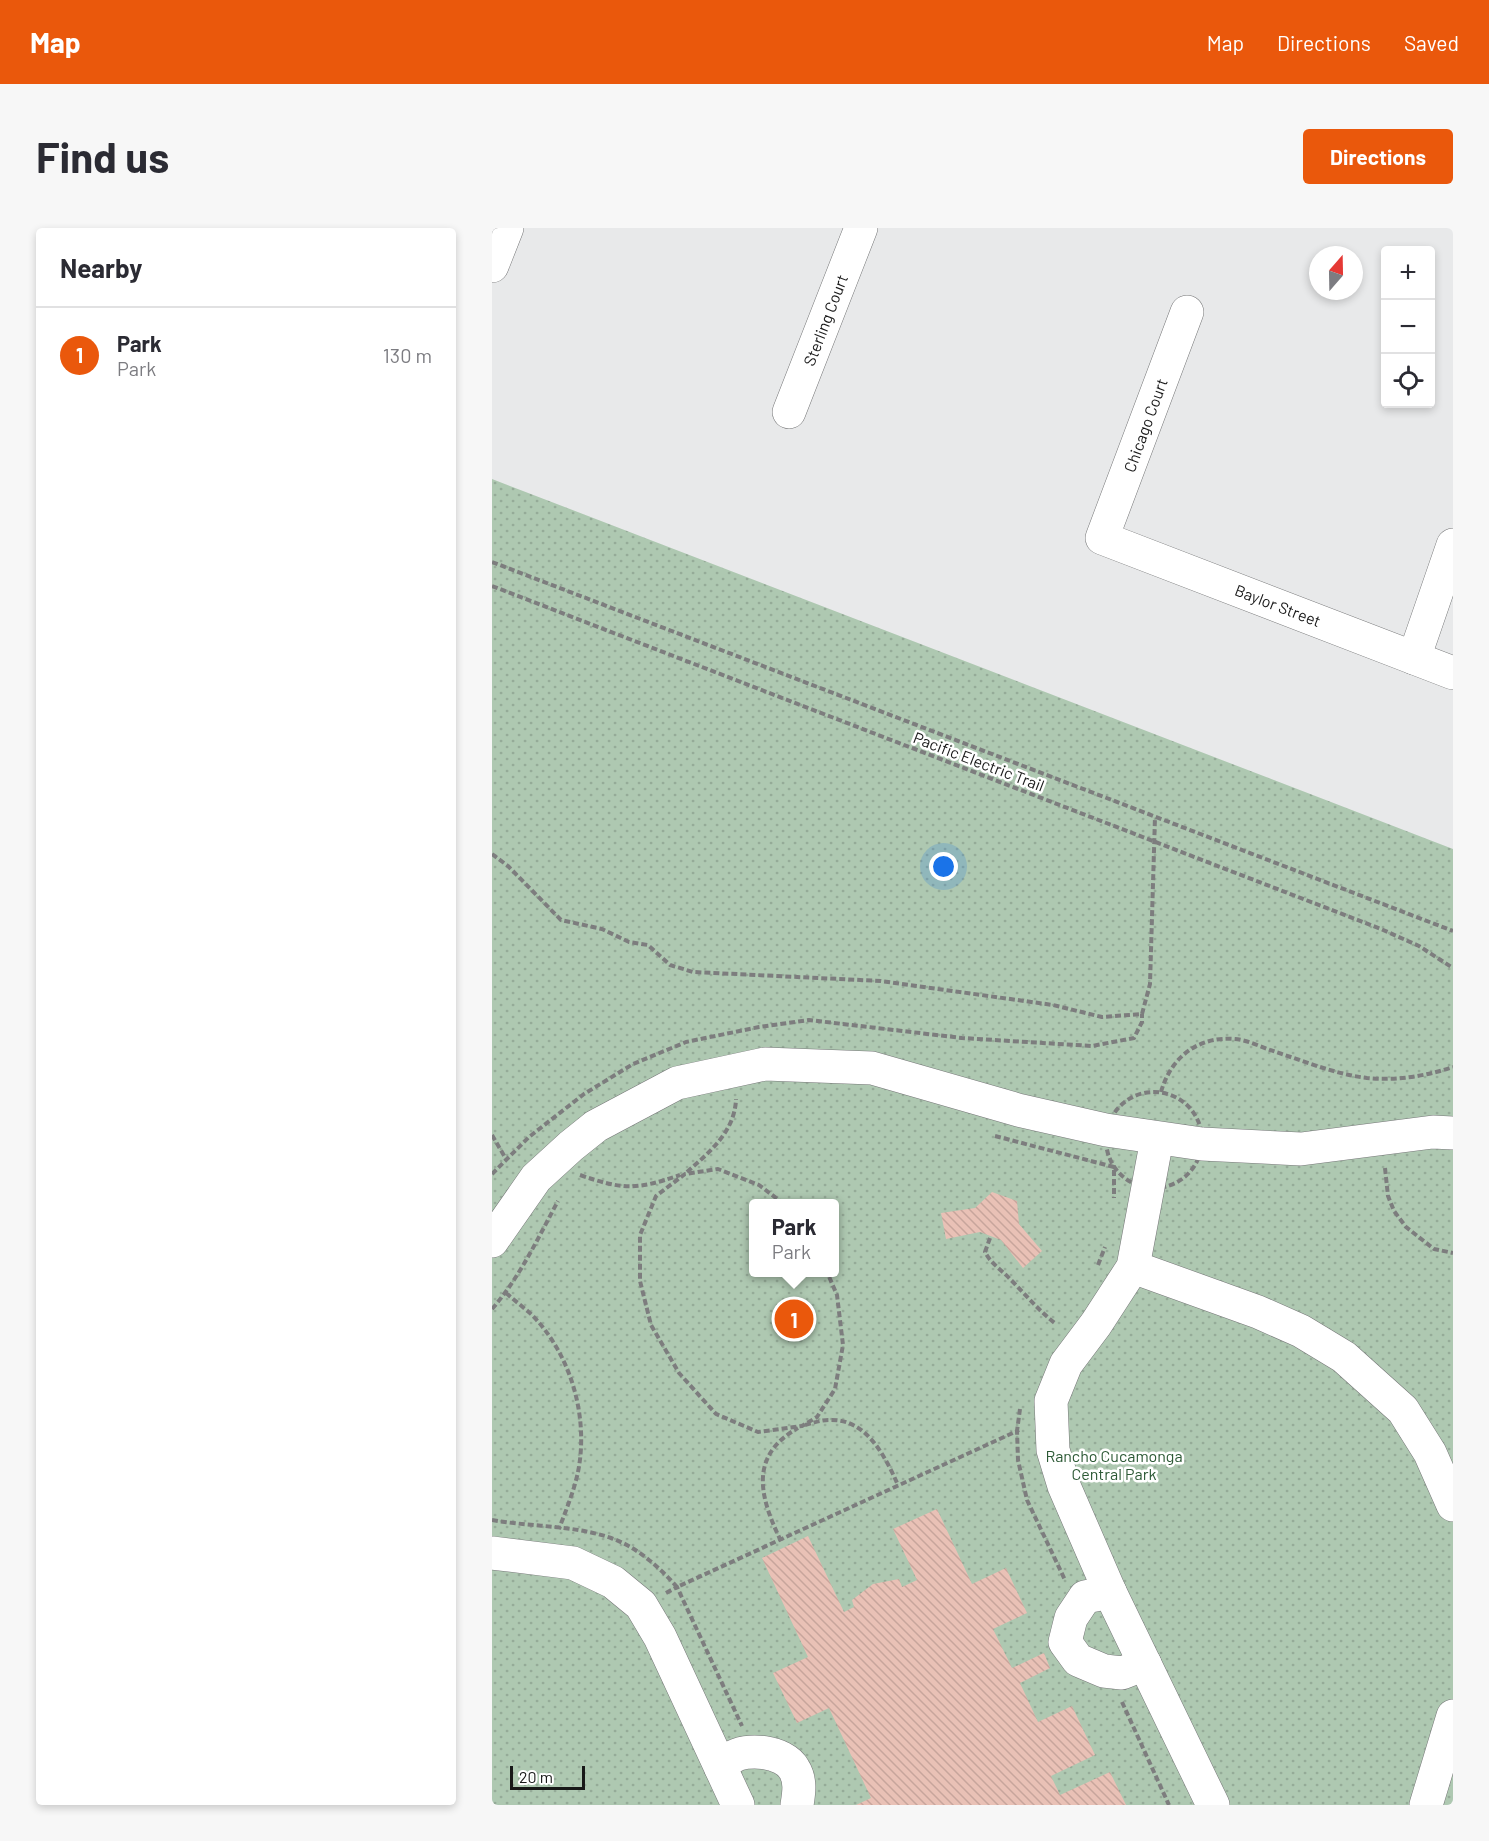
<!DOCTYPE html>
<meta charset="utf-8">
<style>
:root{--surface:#fff;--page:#f7f7f7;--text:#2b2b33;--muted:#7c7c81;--line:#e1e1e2;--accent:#ea580c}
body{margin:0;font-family:Barlow,sans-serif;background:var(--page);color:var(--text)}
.controls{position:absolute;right:18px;top:18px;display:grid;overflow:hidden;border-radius:6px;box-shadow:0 3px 9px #0003}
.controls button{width:54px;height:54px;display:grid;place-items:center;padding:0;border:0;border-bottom:2px solid var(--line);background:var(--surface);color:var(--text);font:30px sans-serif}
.compass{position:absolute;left:817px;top:18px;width:54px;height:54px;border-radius:50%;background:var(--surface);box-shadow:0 3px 9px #0003;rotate:20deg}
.scale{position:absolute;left:18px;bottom:15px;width:75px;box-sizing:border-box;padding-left:6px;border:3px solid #181818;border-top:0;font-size:16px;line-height:21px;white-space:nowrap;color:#181818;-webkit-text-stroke:4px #fff;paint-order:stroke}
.you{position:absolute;left:452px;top:639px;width:21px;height:21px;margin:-15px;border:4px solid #fff;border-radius:50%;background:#1a73e8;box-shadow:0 0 0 9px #1a73e833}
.badge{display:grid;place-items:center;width:39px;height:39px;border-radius:50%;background:var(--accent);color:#fff;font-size:20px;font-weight:700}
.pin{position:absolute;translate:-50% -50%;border:3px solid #fff;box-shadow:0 2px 6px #0006}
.popup{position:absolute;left:257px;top:971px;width:90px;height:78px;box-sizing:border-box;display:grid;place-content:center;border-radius:6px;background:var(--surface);filter:drop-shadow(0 2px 4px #0005);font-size:20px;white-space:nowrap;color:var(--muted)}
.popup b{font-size:22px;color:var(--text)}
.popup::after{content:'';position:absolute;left:50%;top:100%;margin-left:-12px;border:12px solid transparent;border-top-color:var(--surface)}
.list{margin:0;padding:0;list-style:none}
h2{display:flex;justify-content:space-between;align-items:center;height:78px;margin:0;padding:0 24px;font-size:26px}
h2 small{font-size:20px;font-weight:400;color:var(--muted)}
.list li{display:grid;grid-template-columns:39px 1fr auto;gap:18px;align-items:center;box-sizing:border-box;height:96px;padding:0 24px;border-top:2px solid var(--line)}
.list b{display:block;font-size:22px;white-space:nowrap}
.list p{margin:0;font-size:20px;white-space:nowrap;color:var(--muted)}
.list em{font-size:20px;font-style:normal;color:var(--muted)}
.icon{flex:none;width:33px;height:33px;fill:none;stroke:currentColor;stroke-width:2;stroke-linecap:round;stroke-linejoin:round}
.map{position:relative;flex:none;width:961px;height:1577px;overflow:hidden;border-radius:6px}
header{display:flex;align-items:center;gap:36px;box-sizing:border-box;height:84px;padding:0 30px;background:var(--accent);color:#fff}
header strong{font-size:28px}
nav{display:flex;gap:33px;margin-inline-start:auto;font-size:21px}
.intro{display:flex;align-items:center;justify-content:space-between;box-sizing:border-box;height:144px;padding:0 36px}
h1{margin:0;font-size:42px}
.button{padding:15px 27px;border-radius:6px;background:var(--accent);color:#fff;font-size:21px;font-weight:700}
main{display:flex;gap:36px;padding:0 36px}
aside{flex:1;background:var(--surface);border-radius:6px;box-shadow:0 3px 9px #0003}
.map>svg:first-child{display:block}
.park{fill:url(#park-dots);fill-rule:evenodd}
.building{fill:url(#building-back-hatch)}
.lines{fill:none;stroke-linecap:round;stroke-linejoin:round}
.minor-casing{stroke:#767778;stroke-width:34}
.path{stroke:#7d7d7e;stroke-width:4;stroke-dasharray:6 3;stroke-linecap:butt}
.minor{stroke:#fff;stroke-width:33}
.labels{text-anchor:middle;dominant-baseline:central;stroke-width:5;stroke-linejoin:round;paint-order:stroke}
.street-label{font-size:16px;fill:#181818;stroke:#fff}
.park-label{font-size:16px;fill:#2c5935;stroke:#fff}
</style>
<header>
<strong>Map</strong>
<nav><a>Map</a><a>Directions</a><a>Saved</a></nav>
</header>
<div class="intro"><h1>Find us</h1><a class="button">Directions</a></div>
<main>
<aside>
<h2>Nearby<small></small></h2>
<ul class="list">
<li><span class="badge">1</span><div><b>Park</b><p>Park</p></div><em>130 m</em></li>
</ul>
</aside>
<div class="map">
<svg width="961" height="1577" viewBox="0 0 961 1577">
<defs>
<pattern id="park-dots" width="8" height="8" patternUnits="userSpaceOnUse" patternTransform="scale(1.5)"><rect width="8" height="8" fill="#aec8b1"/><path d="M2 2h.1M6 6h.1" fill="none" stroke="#95ab98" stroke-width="1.8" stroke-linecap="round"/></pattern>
<pattern id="building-back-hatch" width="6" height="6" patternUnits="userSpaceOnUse" patternTransform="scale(1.5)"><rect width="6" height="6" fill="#e9c1b6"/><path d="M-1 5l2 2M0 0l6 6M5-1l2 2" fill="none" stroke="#c7a59c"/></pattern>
</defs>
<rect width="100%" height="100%" fill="#e8e9ea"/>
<path class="park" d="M0,251L961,621V1577H0ZM262,976H342V1044H262Z"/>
<g class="building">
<path d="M500,964L525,973L527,996L550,1023L531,1040L509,1012L488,1004L454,1011L449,985L483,980Z"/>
<path d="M445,1281L480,1356L514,1340L535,1385L501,1401L520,1440L552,1425L558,1440L528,1455L546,1494L580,1478L603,1527L559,1548L568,1567L618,1544L634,1577H364L379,1570L337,1480L305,1495L281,1445L316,1429L270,1330L316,1308L352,1384L362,1379L360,1372L381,1356L407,1351L410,1359L425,1352L401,1301Z"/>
</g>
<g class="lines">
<defs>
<g id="minor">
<path d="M0,38L15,0"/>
<path d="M695,84L610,310L961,445"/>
<path d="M297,184L369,0"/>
<path d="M922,430L961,317"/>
<path d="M665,911L641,1039L604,1096L574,1136L559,1173L561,1222L572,1258L618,1364L721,1577"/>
<path d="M0,1013L44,950L79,918L104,898L185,855L273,836L380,840L526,882L614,902L710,916L809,921L941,904L961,905"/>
<path d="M641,1039L766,1084L809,1103L852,1129L911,1182L938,1225L961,1277"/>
<path d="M0,1325L81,1335L121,1354L149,1377L168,1409L246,1577"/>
<path d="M618,1364L593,1369L579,1390L573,1414L586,1432L612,1443L630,1445L653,1436"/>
<path d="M229,1540C232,1537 235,1532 239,1530C254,1519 292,1523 302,1541C309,1552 307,1565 305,1577"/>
<path d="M934,1577L961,1488"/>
</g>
</defs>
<use href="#minor" class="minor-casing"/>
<g class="path">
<path d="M0,334L961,703"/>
<path d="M0,358L889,701L927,718L961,740"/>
<path d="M0,626L16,638L69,692L110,701L137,714L156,717L178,737L201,744L389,753L561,777L610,789L650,786L658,756L663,589"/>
<path d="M669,864C679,829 706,808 743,811C755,812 767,818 778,822C809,832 842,846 875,850C905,853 934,848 961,839"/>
<circle cx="662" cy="912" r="48"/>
<path d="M0,907L14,931"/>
<path d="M503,908L622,939V970"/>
<path d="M893,940L896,968L902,983L914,999L942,1021L961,1025"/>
<path d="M195,944C218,924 243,903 244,871"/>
<path d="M0,946L37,909L92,866L141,836L194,814L267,799L317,792L470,810L600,818L642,810L650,794V786"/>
<path d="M88,947C131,962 145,962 188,947"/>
<path d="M292,976L267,957L226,941L193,946L164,968L148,1007V1053L159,1097L187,1145L224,1186L266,1204L310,1198L325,1189L343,1161L351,1117L345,1067L335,1044"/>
<path d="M498,1010L493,1024C499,1036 510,1042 519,1052C534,1067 547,1083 564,1096"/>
<path d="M606,1037L613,1019"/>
<path d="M14,1065C22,1072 31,1079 39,1086C79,1126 97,1189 86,1244C82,1263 74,1282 67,1301"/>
<path d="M0,1081C28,1049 46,1010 66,973"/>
<path d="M313,1197C321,1195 329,1192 337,1192C374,1190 393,1228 406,1257"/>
<path d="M527,1202L525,1203L526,1232L535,1272L573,1352"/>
<path d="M0,1292C39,1299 82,1297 119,1310C145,1319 167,1339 185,1359L525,1203L528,1181"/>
<path d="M289,1313C268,1270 256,1228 306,1200"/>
<path d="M174,1365L185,1359L250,1498"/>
<path d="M630,1474L677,1577"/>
</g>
<use href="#minor" class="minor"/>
</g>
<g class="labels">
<g class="street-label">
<text transform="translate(333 92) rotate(-69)">Sterling Court</text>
<text transform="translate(653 197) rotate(-70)">Chicago Court</text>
<text transform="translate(786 377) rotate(21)">Baylor Street</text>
<text transform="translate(487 533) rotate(21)">Pacific Electric Trail</text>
</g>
<g class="park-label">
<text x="622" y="1227">Rancho Cucamonga<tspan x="622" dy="18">Central Park</tspan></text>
</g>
</g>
</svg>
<div class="controls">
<button>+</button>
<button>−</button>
<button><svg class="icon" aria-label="locate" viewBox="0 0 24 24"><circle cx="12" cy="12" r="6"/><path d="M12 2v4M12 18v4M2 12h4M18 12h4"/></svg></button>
</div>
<svg class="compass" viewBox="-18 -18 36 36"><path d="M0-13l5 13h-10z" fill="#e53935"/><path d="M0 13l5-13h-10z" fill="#7c7c81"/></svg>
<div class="scale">20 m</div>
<div class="you"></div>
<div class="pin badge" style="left:302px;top:1091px">1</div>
<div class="popup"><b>Park</b>Park</div>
</div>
</main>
